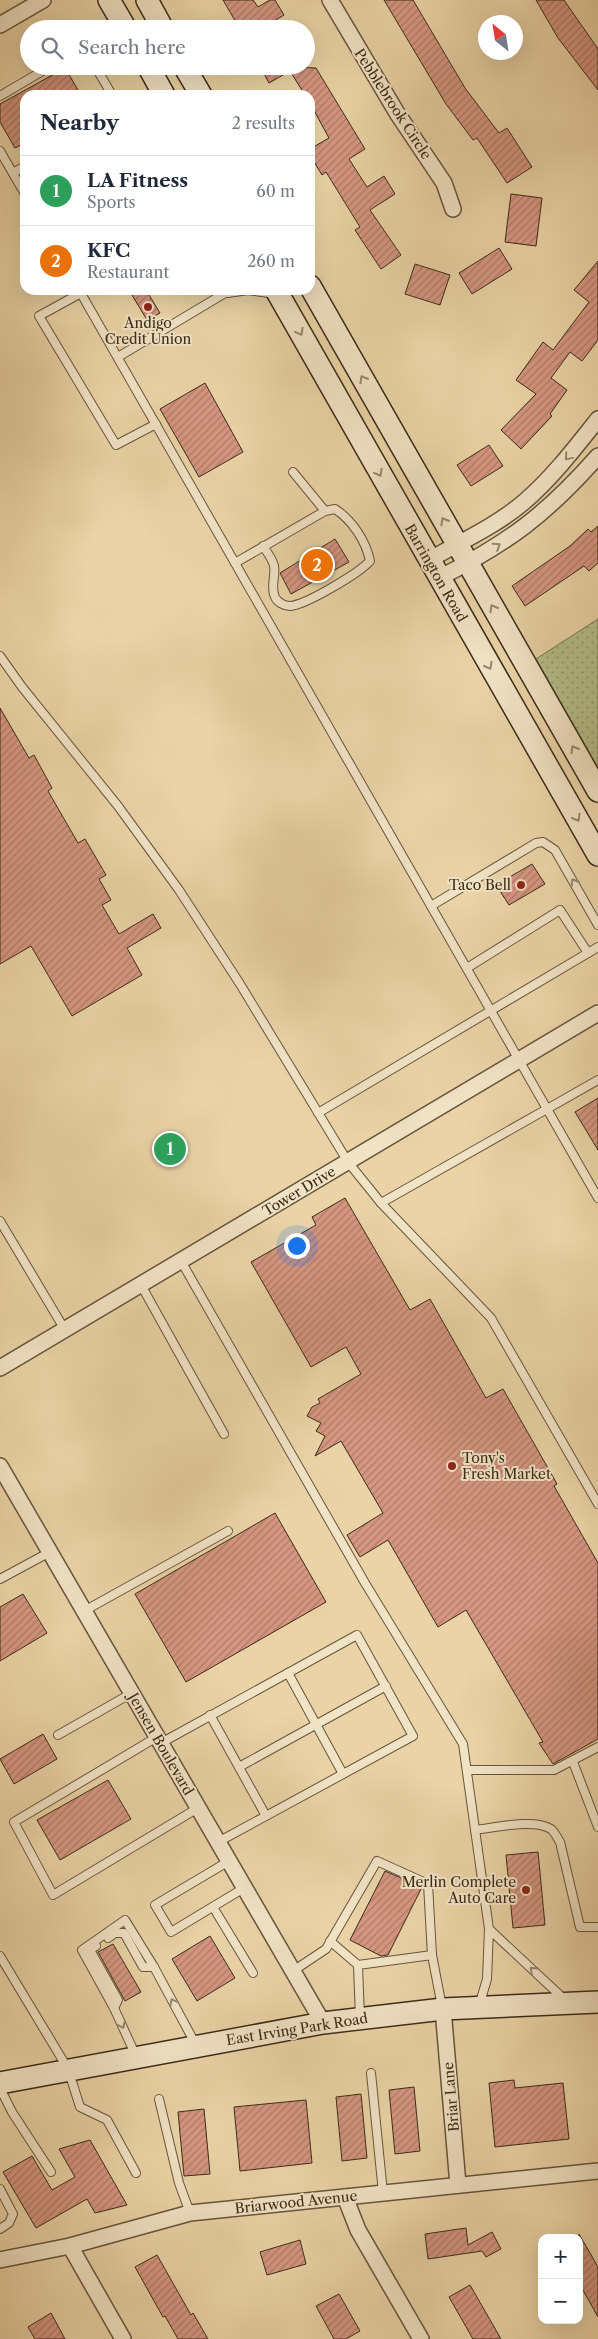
<!DOCTYPE html>
<meta charset="utf-8">
<style>
:root{--surface:#fff;--page:#f2f2f3;--text:#1f2937;--muted:#747a83;--line:#e0e1e3;--accent:#8f2418}
body{margin:0;font-family:"Libre Caslon Text",serif;background:var(--page);color:var(--text)}
.controls{position:absolute;right:15px;bottom:15px;display:grid;overflow:hidden;border-radius:10px;box-shadow:0 5px 20px #0002}
.controls button{width:45px;height:45px;display:grid;place-items:center;padding:0;border:0;border-bottom:1px solid var(--line);background:var(--surface);color:var(--text);font:25px sans-serif}
.compass{position:absolute;left:478px;top:15px;width:45px;height:45px;border-radius:50%;background:var(--surface);box-shadow:0 5px 20px #0002;rotate:330deg}
.you{position:absolute;left:296px;top:1245px;width:18px;height:18px;margin:-12px;border:4px solid #fff;border-radius:50%;background:#1a73e8;box-shadow:0 0 0 8px #1a73e833}
.badge{display:grid;place-items:center;width:32px;height:32px;border-radius:50%;background:var(--accent);color:#fff;font-size:16px;font-weight:700}
.pin{position:absolute;translate:-50% -50%;border:2px solid #fff;box-shadow:0 1px 5px #0006}
.list{margin:0;padding:0;list-style:none}
h2{display:flex;justify-content:space-between;align-items:center;height:65px;margin:0;padding:0 20px;font-size:21px}
h2 small{font-size:16px;font-weight:400;color:var(--muted)}
.list li{display:grid;grid-template-columns:32px 1fr auto;gap:15px;align-items:center;box-sizing:border-box;height:70px;padding:0 20px;border-top:1px solid var(--line)}
.list b{display:block;font-size:19px;white-space:nowrap}
.list p{margin:0;font-size:16px;white-space:nowrap;color:var(--muted)}
.list em{font-size:16px;font-style:normal;color:var(--muted)}
.icon{flex:none;width:28px;height:28px;fill:none;stroke:currentColor;stroke-width:2;stroke-linecap:round;stroke-linejoin:round}
.map{position:relative;flex:none;width:598px;height:2339px;overflow:hidden}
.search{position:absolute;background:var(--surface);box-shadow:0 5px 20px #0002;left:20px;top:20px;width:295px;height:55px;display:flex;align-items:center;gap:12px;box-sizing:border-box;padding:0 18px;border-radius:28px;color:var(--muted);font-size:19px}
.panel{position:absolute;background:var(--surface);box-shadow:0 5px 20px #0002;left:20px;top:90px;width:295px;height:205px;border-radius:15px}
.map>svg:first-child{display:block}
.green{fill:url(#green-dots);stroke:#777450}
.building{fill:url(#building-hatch);stroke:#3a2b17}
.lines{fill:none;stroke-linecap:round;stroke-linejoin:round}
.lane-casing{stroke:#66553b;stroke-width:10}
.street-casing{stroke:#66553b;stroke-width:18}
.secondary-casing{stroke:#3a2b17;stroke-width:24}
.lane{stroke:#f1e3c6;stroke-width:8}
.street{stroke:#f1e3c6;stroke-width:15}
.secondary{stroke:#f1e3c6;stroke-width:21}
.oneway{stroke:#96876e}
.poi-dot{fill:#8f2418;stroke:#f1e3c6;stroke-width:2}
.labels{text-anchor:middle;dominant-baseline:central;stroke-width:4;stroke-linejoin:round;paint-order:stroke}
.street-label{font-size:14px;fill:#3a2b17;stroke:#f1e3c6}
.poi-label{font-size:14px;fill:#3a2b17;stroke:#f1e3c6;text-anchor:end}
</style>
<div class="map">
<svg width="598" height="2339" viewBox="0 0 598 2339">
<defs>
<pattern id="green-dots" width="8" height="8" patternUnits="userSpaceOnUse" patternTransform="scale(1.25)"><rect width="8" height="8" fill="#b4bd89"/><path d="M2 2h.1M6 6h.1" fill="none" stroke="#939a6f" stroke-width="1.8" stroke-linecap="round"/></pattern>
<pattern id="building-hatch" width="6" height="6" patternUnits="userSpaceOnUse" patternTransform="scale(1.25)"><rect width="6" height="6" fill="#d69682"/><path d="M-1 1l2-2M0 6l6-6M5 7l2-2" fill="none" stroke="#af7b69"/></pattern>
</defs>
<rect width="100%" height="100%" fill="#ead4a7"/>
<filter id="stains"><feTurbulence type="fractalNoise" baseFrequency=".004" numOctaves="4"/><feColorMatrix values="0 0 0 0 .2 0 0 0 0 .09 0 0 0 0 .02 0 0 0 .5 -.17"/></filter>
<radialGradient id="worn" r=".72"><stop offset=".6" stop-color="#630" stop-opacity="0"/><stop offset="1" stop-color="#630" stop-opacity=".3"/></radialGradient>
<path class="green" d="M598,619V768L536,659Z"/>
<g class="building">
<path d="M223,0H253L258,7L270,0H275L284,15L261,29H240Z"/>
<path d="M384,0H413L465,88L499,133L507,128L532,167L507,183L477,138L473,140L446,104Z"/>
<path d="M536,0H564L598,49V90L558,38Z"/>
<path d="M260,66L316,68L365,149L349,159L367,187L384,176L395,194L370,210L401,255L381,269L355,230L360,227L326,172L322,175L310,155V149L329,138L310,103V95H305L290,71L269,83Z"/>
<path d="M65,68L81,95H25V143L15,148L0,122V104Z"/>
<path d="M511,194L542,198L536,246L505,242Z"/>
<path d="M499,248L512,269L472,294L459,273Z"/>
<path d="M598,261V340L582,361L570,352L551,378L567,390L550,414L552,416L521,449L501,430L536,394L516,380L543,342L553,350L589,302L574,290Z"/>
<path d="M415,264L450,275L440,305L405,294Z"/>
<path d="M129,290H146L160,313L147,320Z"/>
<path d="M205,383L243,452L199,477L160,409Z"/>
<path d="M489,445L503,466L471,486L457,465Z"/>
<path d="M598,526V563L589,571L584,566L525,606L512,586L570,546L588,529L591,532Z"/>
<path d="M335,539L349,562L291,594L280,573Z"/>
<path d="M0,708L29,758L34,755L52,788L48,791L78,843L85,839L106,875L99,879L111,900L102,905L119,934L153,914L161,928L127,948L142,975L72,1016L31,946L0,964Z"/>
<path d="M532,864L545,884L509,905L496,885Z"/>
<path d="M598,1098V1150L575,1112Z"/>
<path d="M345,1198L410,1310L430,1299L486,1398L503,1389L557,1484L554,1486L598,1563V1739L553,1764L539,1743L543,1742L466,1610L438,1627L388,1540L360,1557L347,1535L383,1513L341,1441L315,1456L325,1436L316,1431L321,1423L307,1416L312,1407L320,1403L318,1399L361,1374L346,1347L311,1367L251,1262L316,1225L312,1217Z"/>
<path d="M275,1513L326,1602L186,1682L135,1594Z"/>
<path d="M23,1594L47,1633L0,1661V1607Z"/>
<path d="M43,1734L57,1759L14,1784L0,1759Z"/>
<path d="M108,1780L131,1819L60,1860L37,1820Z"/>
<path d="M538,1852L545,1925L513,1928L506,1855Z"/>
<path d="M385,1871L422,1887L388,1955L381,1956L350,1940Z"/>
<path d="M210,1936L235,1978L197,2001L172,1959Z"/>
<path d="M113,1944L141,1992L125,2001L98,1952Z"/>
<path d="M514,2080L515,2088L563,2083L569,2139L495,2147L489,2083Z"/>
<path d="M414,2087L420,2151L395,2154L389,2090Z"/>
<path d="M361,2094L367,2158L342,2161L336,2097Z"/>
<path d="M306,2100L312,2163L240,2171L234,2107Z"/>
<path d="M204,2109L210,2174L184,2176L178,2112Z"/>
<path d="M90,2140L127,2205L95,2213L87,2199L36,2228L3,2172L32,2156L52,2190L75,2177L59,2149Z"/>
<path d="M466,2228L468,2245L492,2232L501,2249L486,2257L482,2251L428,2259L425,2234Z"/>
<path d="M579,2234L598,2267V2317L579,2283Z"/>
<path d="M300,2240L306,2264L267,2275L260,2252Z"/>
<path d="M157,2255L191,2315L193,2313L208,2339H178L165,2316L163,2317L135,2267Z"/>
<path d="M470,2285L501,2339H473L449,2297Z"/>
<path d="M339,2294L360,2331L346,2339H334L316,2306Z"/>
<path d="M51,2313L65,2339H35L28,2327Z"/>
</g>
<g class="lines">
<defs>
<g id="lane">
<path d="M95,66L112,95"/>
<path d="M0,96L51,66"/>
<path d="M0,151L25,194"/>
<path d="M13,173L25,166"/>
<path d="M79,290L547,1109L598,1080"/>
<path d="M81,293L39,316L116,445L156,424"/>
<path d="M228,293L248,290L276,294"/>
<path d="M118,357L230,290"/>
<path d="M293,472L325,511"/>
<path d="M235,563L325,511L335,509C352,520 366,541 370,561C359,573 306,605 290,606C284,606 277,602 275,597C270,587 276,576 274,566C273,560 267,552 263,546"/>
<path d="M0,656L22,687L118,806L179,890L240,984L348,1162L381,1203L491,1318L598,1504"/>
<path d="M431,906L536,843L543,842L555,850L598,925"/>
<path d="M588,953L598,947"/>
<path d="M318,1113L588,953L560,910L467,968"/>
<path d="M381,1203L547,1109L598,1198"/>
<path d="M0,1221L65,1330"/>
<path d="M181,1261L365,1583L463,1744L489,1929"/>
<path d="M141,1285L224,1434"/>
<path d="M0,1579L50,1552"/>
<path d="M84,1611L228,1531"/>
<path d="M288,1673L343,1774"/>
<path d="M210,1715L266,1816"/>
<path d="M58,1735L132,1693"/>
<path d="M157,1737L14,1822L53,1895L198,1808"/>
<path d="M161,1743L357,1635L413,1736L218,1842"/>
<path d="M573,1762L598,1827"/>
<path d="M239,1767L386,1686"/>
<path d="M467,1770H554L598,1747"/>
<path d="M475,1830C494,1828 534,1818 551,1829C555,1832 557,1838 560,1842L580,1927H598"/>
<path d="M229,1861L155,1905L171,1932L244,1888"/>
<path d="M213,1907L253,1973"/>
<path d="M108,1938L115,1933H124L143,1967H154"/>
<path d="M330,1941L358,1965"/>
<path d="M96,1946L90,1950L118,2000L114,2008"/>
<path d="M0,1956L68,2069L80,2107L107,2120L136,2173"/>
<path d="M293,1971L326,1949L377,1861L428,1884L432,1955"/>
<path d="M479,2006L487,1979L489,1929L565,2000"/>
<path d="M360,2018L358,1965L432,1955L442,2007"/>
<path d="M136,2056L114,2008L82,1950L125,1920L154,1967L196,2045"/>
<path d="M371,2073L383,2193"/>
<path d="M0,2088L12,2112L51,2172"/>
<path d="M159,2099L179,2183L190,2213"/>
<path d="M0,2189L13,2214L9,2223L0,2229"/>
</g>
<g id="street">
<path d="M330,0L397,113L444,183L453,209"/>
<path d="M0,25L43,0"/>
<path d="M429,560C460,542 496,526 524,502C552,478 575,448 598,419"/>
<path d="M439,578C508,543 546,515 598,456"/>
<path d="M0,1368L598,1013"/>
<path d="M0,1466L323,2023"/>
<path d="M443,2009L458,2185"/>
<path d="M345,2197L358,2230L421,2339"/>
<path d="M70,2246L123,2339"/>
<path d="M0,2260L70,2246L190,2213L598,2171"/>
</g>
<g id="secondary">
<path d="M109,0L126,29"/>
<path d="M147,0L163,29"/>
<path d="M148,66L164,95"/>
<path d="M184,66L201,95"/>
<path d="M310,286L598,791"/>
<path d="M276,290L598,855"/>
<path d="M0,2083L323,2023L443,2009L598,2002"/>
</g>
</defs>
<use href="#lane" class="lane-casing"/>
<use href="#street" class="street-casing"/>
<use href="#secondary" class="secondary-casing"/>
<use href="#lane" class="lane"/>
<use href="#street" class="street"/>
<use href="#secondary" class="secondary"/>
</g>
<defs><path id="oneway-chevron" d="M-2-3.5L2.5 0L-2 3.5" fill="none" stroke-width="1.6" stroke-linecap="round" stroke-linejoin="round" transform="scale(1.25)"/></defs>
<g class="oneway">
<use href="#oneway-chevron" transform="translate(300 332) rotate(61)"/>
<use href="#oneway-chevron" transform="translate(363 379) rotate(-120)"/>
<use href="#oneway-chevron" transform="translate(568 457) rotate(130)"/>
<use href="#oneway-chevron" transform="translate(379 473) rotate(61)"/>
<use href="#oneway-chevron" transform="translate(444 521) rotate(-120)"/>
<use href="#oneway-chevron" transform="translate(497 546) rotate(-33)"/>
<use href="#oneway-chevron" transform="translate(493 608) rotate(-120)"/>
<use href="#oneway-chevron" transform="translate(489 666) rotate(60)"/>
<use href="#oneway-chevron" transform="translate(574 749) rotate(-120)"/>
<use href="#oneway-chevron" transform="translate(577 818) rotate(60)"/>
<use href="#oneway-chevron" transform="translate(574 882) rotate(-120)"/>
<use href="#oneway-chevron" transform="translate(533 1970) rotate(-137)"/>
<use href="#oneway-chevron" transform="translate(173 2002) rotate(-118)"/>
<use href="#oneway-chevron" transform="translate(122 2025) rotate(65)"/>
</g>
<g class="poi-dot">
<circle cx="148" cy="307" r="5"/>
<circle cx="521" cy="885" r="5"/>
<circle cx="452" cy="1466" r="5"/>
<circle cx="526" cy="1890" r="5"/>
</g>
<g class="labels">
<g class="street-label">
<text transform="translate(393 104) rotate(57)">Pebblebrook Circle</text>
<text transform="translate(436 573) rotate(60)">Barrington Road</text>
<text transform="translate(299 1191) rotate(-31)">Tower Drive</text>
<text transform="translate(161 1744) rotate(60)">Jensen Boulevard</text>
<text transform="translate(297 2029) rotate(-9)">East Irving Park Road</text>
<text transform="translate(451 2097) rotate(-95)">Briar Lane</text>
<text transform="translate(296 2202) rotate(-6)">Briarwood Avenue</text>
</g>
<g class="poi-label">
<text x="148" y="323" text-anchor="middle">Andigo<tspan x="148" dy="16">Credit Union</tspan></text>
<text x="511" y="885">Taco Bell</text>
<text x="462" y="1458" text-anchor="start">Tony's<tspan x="462" dy="16">Fresh Market</tspan></text>
<text x="516" y="1882">Merlin Complete<tspan x="516" dy="16">Auto Care</tspan></text>
</g>
</g>
<rect width="100%" height="100%" filter="url(#stains)"/>
<rect width="100%" height="100%" fill="url(#worn)"/>
</svg>
<div class="controls">
<button>+</button>
<button>−</button>
</div>
<svg class="compass" viewBox="-18 -18 36 36"><path d="M0-13l5 13h-10z" fill="#e53935"/><path d="M0 13l5-13h-10z" fill="#747a83"/></svg>
<div class="you"></div>
<div class="pin badge" style="left:170px;top:1149px;background:#2e9e5b">1</div>
<div class="pin badge" style="left:317px;top:565px;background:#e8710a">2</div>
<div class="search"><svg class="icon" aria-label="search" viewBox="0 0 24 24"><circle cx="10" cy="10" r="6"/><path d="M15 15l6 6"/></svg>Search here</div>
<section class="panel">
<h2>Nearby<small>2 results</small></h2>
<ul class="list">
<li><span class="badge" style="background:#2e9e5b">1</span><div><b>LA Fitness</b><p>Sports</p></div><em>60 m</em></li>
<li><span class="badge" style="background:#e8710a">2</span><div><b>KFC</b><p>Restaurant</p></div><em>260 m</em></li>
</ul>
</section>
</div>
